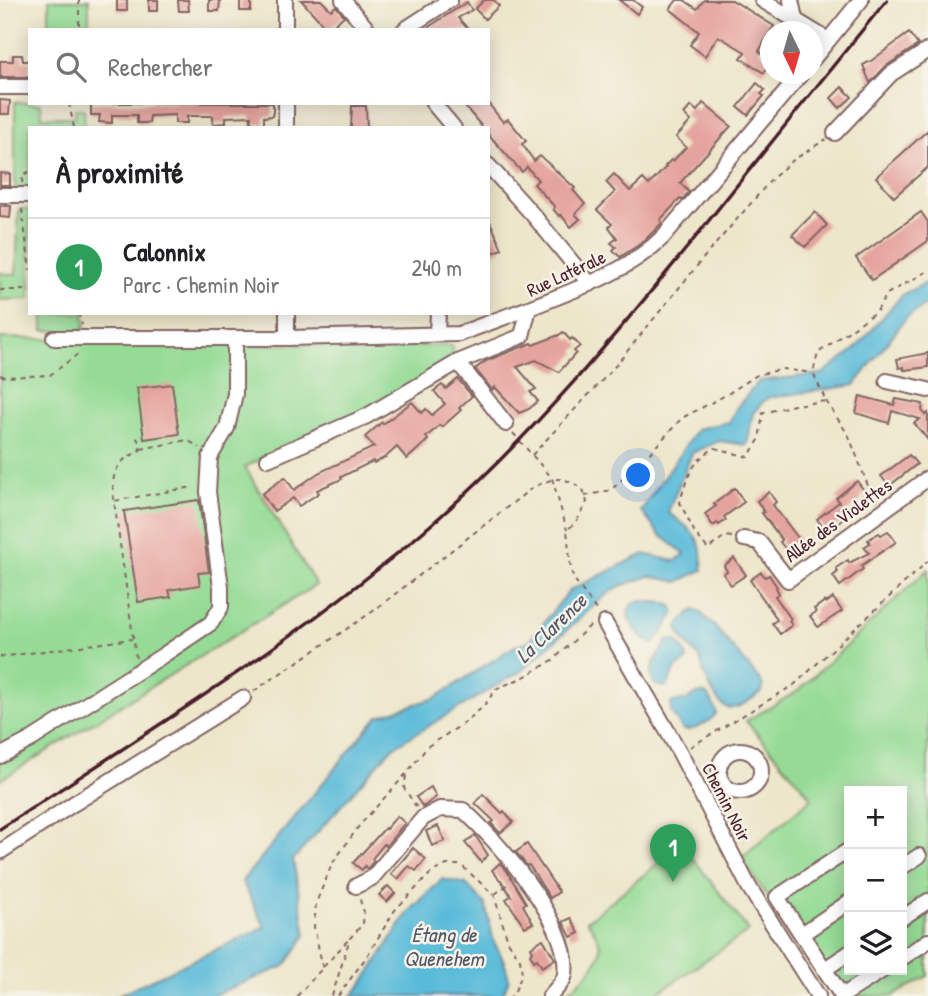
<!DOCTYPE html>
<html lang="fr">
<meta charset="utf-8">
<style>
:root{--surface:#fff;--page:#f2f2f2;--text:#202124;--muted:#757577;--line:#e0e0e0;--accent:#d93025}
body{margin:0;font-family:"Patrick Hand",sans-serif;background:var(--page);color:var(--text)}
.controls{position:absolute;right:21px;bottom:21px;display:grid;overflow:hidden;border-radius:0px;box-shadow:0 4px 18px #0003}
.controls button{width:63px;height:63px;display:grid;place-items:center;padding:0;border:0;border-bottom:2px solid var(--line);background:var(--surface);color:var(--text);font:35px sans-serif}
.compass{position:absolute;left:760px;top:21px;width:63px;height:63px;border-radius:50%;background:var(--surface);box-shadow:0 4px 18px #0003;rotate:175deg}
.you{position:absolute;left:639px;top:476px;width:24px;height:24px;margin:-18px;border:5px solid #fff;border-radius:50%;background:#1a73e8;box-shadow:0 0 0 10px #1a73e833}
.badge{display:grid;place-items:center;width:46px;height:46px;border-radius:50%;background:var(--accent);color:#fff;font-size:23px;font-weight:700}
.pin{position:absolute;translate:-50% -58px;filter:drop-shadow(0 2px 4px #0008)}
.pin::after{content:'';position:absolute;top:37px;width:24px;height:21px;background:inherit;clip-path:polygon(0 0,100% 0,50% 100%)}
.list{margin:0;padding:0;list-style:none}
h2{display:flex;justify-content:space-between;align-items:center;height:91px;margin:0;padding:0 28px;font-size:30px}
h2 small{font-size:23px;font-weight:400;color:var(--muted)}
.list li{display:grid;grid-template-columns:46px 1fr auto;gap:21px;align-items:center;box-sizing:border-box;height:98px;padding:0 28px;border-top:2px solid var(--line)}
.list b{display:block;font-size:26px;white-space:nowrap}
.list p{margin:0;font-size:23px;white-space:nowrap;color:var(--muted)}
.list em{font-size:23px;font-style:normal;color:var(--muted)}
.icon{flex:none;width:38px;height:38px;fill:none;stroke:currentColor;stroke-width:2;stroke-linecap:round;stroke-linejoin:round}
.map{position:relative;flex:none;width:928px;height:996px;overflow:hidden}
.search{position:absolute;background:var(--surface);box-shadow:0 4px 18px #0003;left:28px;top:28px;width:462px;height:77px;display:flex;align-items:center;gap:18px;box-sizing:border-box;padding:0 24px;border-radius:0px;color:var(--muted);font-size:26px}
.panel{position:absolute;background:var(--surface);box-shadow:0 4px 18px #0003;left:28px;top:126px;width:462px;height:189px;border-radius:0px}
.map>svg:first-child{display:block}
.green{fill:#95db95;stroke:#707d60;stroke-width:2;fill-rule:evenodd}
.water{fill:#5abbd9;stroke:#526d82;stroke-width:2}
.building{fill:#e5a39d}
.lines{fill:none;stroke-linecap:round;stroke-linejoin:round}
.minor-casing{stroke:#836563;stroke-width:18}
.path{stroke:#836563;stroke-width:2;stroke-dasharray:5 5;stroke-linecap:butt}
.minor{stroke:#fff;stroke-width:14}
.rail{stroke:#4a1f2b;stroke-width:3.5}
.labels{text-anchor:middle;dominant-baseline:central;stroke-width:5;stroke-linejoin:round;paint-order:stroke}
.street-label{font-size:19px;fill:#4a1f2b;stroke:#f7f3e8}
.water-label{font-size:21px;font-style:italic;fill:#505668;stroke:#f7f3e8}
</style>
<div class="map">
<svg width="928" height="996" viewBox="0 0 928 996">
<rect width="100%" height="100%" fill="#f7f3e8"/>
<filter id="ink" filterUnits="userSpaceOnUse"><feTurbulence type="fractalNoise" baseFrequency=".0143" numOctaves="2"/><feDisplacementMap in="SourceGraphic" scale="14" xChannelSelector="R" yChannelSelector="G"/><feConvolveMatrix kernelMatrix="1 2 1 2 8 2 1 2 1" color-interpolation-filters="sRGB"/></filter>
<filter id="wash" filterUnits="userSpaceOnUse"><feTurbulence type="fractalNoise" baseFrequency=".00686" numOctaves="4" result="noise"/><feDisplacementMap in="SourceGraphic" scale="28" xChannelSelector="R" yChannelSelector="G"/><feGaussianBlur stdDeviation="1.57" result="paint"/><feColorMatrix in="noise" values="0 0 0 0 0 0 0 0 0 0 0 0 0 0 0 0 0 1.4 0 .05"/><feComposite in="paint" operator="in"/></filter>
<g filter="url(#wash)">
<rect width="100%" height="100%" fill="#ede6ca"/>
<g class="green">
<rect x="49" y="0" width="40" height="30"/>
<path d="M15,102L41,104L42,117H75V109H84L85,128H30V190L15,189Z"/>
<path d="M19,209H30V299L0,300V273L16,275Z"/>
<path d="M43,313H84L85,326L80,333L43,330Z"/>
<path d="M0,338L293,345L452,346L453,365L370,419L265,457L245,467L316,585L0,780Z"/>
<path d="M928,569V976L893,996H835L741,858L812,798L746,721L798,691ZM849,791H902V970H849Z"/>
<path d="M682,844L749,931L653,996H562C576,986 603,964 600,945C599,937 591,927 587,921Z"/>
</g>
<g class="water">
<path d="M928,282V303L906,318L855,385L767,398L753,413L747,445L719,441L692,453L668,512C680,522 695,530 700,546C702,553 702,562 703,570L678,582L650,576L620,586L606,595L521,671L392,748L293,860L306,935L285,966L211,996H116L265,927L242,881L378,716L435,698L515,646L529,641L570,590L644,554L675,561L685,554L659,534L641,511L697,429L729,422L737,407L759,381L822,374L855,349L903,294Z"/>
<path d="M640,601L665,603L672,606C673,608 674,610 674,612C674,616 656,641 653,644C639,639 613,607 640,601Z"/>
<path d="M695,610L700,612L714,626L761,681L763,686L762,692C737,709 725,720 710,686C706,677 701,670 701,660C696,652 678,638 678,628C678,623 688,615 692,611Z"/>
<path d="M675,640C681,645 686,653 687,660C683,664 677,666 674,671C670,675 671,683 666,686C663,687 658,686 655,684C644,672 660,654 666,643L668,641Z"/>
<path d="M699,693C710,692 712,702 716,711V714C709,723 694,731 683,730L671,712V704L673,702L687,700Z"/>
<path d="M442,879L466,884L485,904L494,942L504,961L509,979L503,994L500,996H352L363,983L408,913Z"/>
</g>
<g id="blocks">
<g class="building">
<rect x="117" y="0" width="10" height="11"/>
<rect x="149" y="0" width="9" height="11"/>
<path d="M178,0H188L189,11H179Z"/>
<path d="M209,0H220L219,11H209Z"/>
<rect x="240" y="0" width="11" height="11"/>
<path d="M301,0H321L331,10L336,6L344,16L328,30Z"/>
<path d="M484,0H494L499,6L485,19L475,9Z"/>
<path d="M619,0H633L642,7L637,14Z"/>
<path d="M677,0H684L697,9L704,0H732L774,26L759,51L771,61L764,73L741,58L745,52L718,36L705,56L690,45L699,32L670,9Z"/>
<path d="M467,2L472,10L458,18L469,30H424Z"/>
<path d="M909,33L918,45L886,66L870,83L863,65L871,61Z"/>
<path d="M13,55H22L23,61H30V77H0V61H13Z"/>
<path d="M757,83L765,90L761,94L764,96L748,115L738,107Z"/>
<path d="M842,87L852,97L840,108L831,98Z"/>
<path d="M0,100L10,101L9,114H0Z"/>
<path d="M91,103H273V111L272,116L264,117V124H251V116L226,117V123L213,124V116H187V123H175V115L150,116L149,123H137V115H112V123L99,122L100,115H91Z"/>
<path d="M462,103H488L503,122L508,119L526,141L522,144L534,161L540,156L575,188L573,190L585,204L575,214L580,219L571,227L561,215L559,216L553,209L555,207L534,184L538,180L527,167L522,172L488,134V128H483Z"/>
<path d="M703,103L731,126L680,183L689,192L682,200L680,199L660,220L662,223L643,242L620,257L613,250L616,247L611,243L617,238L609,227L612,224L597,210L615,192L606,182L614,174L630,191L643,179L649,185L666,167L665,166L671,160L673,161L686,147L676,137L691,121L684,114L691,106L697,111Z"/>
<path d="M352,106H366L367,128H351Z"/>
<path d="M928,130V167L894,197L876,177Z"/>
<path d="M0,173L10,174V185H0Z"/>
<path d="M0,206H11L10,218L0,217Z"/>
<path d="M815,212L827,225L805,247L792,235Z"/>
<path d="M921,212L928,222V241L872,280L856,258Z"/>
<path d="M488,217L502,249L488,255Z"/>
<path d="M563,332L570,340L572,338L580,346L574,351L576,353L559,372L536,360L517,367L536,389L530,392L538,401L529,409L519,413L495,387L492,390L475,369L486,361L532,343L533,345L559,335Z"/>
<path d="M928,353V367L904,370V367L899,368L897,359Z"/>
<path d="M458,379L472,396L459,408L461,410L442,427L440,425L426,437L428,440L407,459L397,447L386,457L374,463L373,461L341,477L342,479L317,490L319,493L299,506L293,498L274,511L262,494L285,477L294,490L318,473L374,447L365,437L382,422L383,424L412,402L422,413L426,409L432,415L445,404L434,391L442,385L446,389Z"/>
<path d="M172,384L179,434L144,439L137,388Z"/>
<path d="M860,396L894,405L896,399L923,404L922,410L925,415L928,413V440L914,423L920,419L892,411L889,423L856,413Z"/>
<path d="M909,455L917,464L889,486L881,476Z"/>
<path d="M857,481L866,493L860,498L862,500L846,512L847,513L841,518L843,520L831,529L830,527L825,530L817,519L839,502L836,498Z"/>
<path d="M735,488L744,502L724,517L726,520L719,525L717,523L713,526L705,514L716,506L714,504Z"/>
<path d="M769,492L776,502L773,505L805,547L794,556L790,551L788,552L780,542L782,540L762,513L764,512L757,501Z"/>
<path d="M199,500L209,572L198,573L200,585L169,590L171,597L138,602L124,511Z"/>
<path d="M888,531L896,542L861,566L863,569L840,586L833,576L838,572L836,568L848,560L849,563L869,553L864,547L870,543L868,540L879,533L881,535Z"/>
<path d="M734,558L746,575L731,585L723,574L727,571L724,566Z"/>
<path d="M761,572L765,577L769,575L777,587L776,588L779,593L775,596L791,619L789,621L792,625L780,634L772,623L777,620L773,613L750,580Z"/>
<path d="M833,598L842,611L818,627L810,616L816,612L814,609L825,601L826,603Z"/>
<path d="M431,787L436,797L423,807L416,797Z"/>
<path d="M483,794L502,813L504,811L513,822L500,833L491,823L494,821L475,803Z"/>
<path d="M397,816L405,823L386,846L384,844L372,859L374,861L367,869L365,866L362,870L353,863L385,828L386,829Z"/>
<path d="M438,826L445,841L432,846L426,831Z"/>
<path d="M475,835L488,855L481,862L465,843Z"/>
<path d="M527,844L559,892L550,898L529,865L527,866L516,852Z"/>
<path d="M413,848L426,859L416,871L409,866L398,879L391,874Z"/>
<path d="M500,863L507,871L526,903L523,905L533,923L525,927L506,899L511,896L501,880H500L492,870Z"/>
<path d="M388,886L395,893L387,902L379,895Z"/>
<path d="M571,918L579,933L571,937L563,922Z"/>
<path d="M543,939L555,959L542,967L537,959L534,961L530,954L533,951L531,947Z"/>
</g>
</g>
</g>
<g filter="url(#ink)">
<use href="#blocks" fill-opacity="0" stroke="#836563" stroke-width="2"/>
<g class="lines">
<defs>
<g id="minor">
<path d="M285,0V30"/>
<path d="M343,0L368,30"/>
<path d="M762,0L828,40"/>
<path d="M791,0L795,19"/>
<path d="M404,30L450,0"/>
<path d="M813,59L861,0"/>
<path d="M0,87H30"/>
<path d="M286,103V128"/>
<path d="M433,103L454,128"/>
<path d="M835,133L891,74L928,50"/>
<path d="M488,165L534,216L590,284"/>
<path d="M0,195H30"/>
<path d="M287,313V338"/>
<path d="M437,334L438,313"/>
<path d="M54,338H287L459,334L529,308"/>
<path d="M458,362L506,424"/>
<path d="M887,381L928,390"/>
<path d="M268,459L367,416L458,362L522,336L529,308C577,289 626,273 663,237L801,74"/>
<path d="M744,539L759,542L788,580L928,478"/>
<path d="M605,623L680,753L749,887L818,996"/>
<circle cx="740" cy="771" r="21"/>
<path d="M0,756L32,739L162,656L211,623L221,607V587L208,492L210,457L227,428L235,394V338"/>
<path d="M849,850L777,897L842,996L883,970"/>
<path d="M0,852L73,804L243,698"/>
<path d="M902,867L919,856"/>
<path d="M356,886L372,878L423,818L440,809L463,810C498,841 572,925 565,974C564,982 555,990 550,996"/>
<path d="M902,918L928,901"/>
<path d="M802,934L849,902"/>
<path d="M902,958L928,941"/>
<path d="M825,969L849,953"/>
</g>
</defs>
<use href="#minor" class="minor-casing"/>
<g class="path">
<path d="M79,0V30"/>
<path d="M69,103L74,128"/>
<path d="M22,183L23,175L30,171"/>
<path d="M22,209L30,270"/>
<path d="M0,290H30"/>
<path d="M78,313L82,325"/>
<path d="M0,375L5,377L50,375L78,354L80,350"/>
<path d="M826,401L849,436L870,491L877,501"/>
<path d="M513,433L552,478L567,530"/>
<path d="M141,449L187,440L199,447"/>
<path d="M532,455L611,371L706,255L771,180L789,163L826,139"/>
<path d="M585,496L611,490L648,455L682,418L726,395L757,375L783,369L812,373"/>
<path d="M114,500C112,485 112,470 124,460C129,456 135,454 140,450L139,441L134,435"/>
<path d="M732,537L725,536L708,549L695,533L680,503C686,479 692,460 715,448L748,457L759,440L763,413L794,405L826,401L813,373L818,353L877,311L887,294L928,271"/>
<path d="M0,657L132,639"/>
<path d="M136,658L114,501L193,487"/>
<path d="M254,691L372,612L532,488C554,477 562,475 583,489L587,502L576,522L567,530L571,571L574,579L597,611"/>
<path d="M690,747L794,685L928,561"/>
<path d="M406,776L404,788L417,808"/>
<path d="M495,894L510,883"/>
<path d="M323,968L314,927L316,903L332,864L359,826L406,774L428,746L463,724L484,706L496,689L524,677L553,660L593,623"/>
<path d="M297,996L349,939"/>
<path d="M332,996L350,938L363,924L364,912L359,897"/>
<path d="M338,996L367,956L395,910L432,872L447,865H461L494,895L508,941L520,959L522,974L516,989L511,996"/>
</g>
<use href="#minor" class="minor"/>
<path class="rail" d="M0,829C150,730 306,636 441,516C535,432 615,336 694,239C758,159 822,79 887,0"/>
</g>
</g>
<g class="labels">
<g class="street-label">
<text transform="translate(566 273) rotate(-25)">Rue Latérale</text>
<text transform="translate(838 520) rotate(-36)">Allée des Violettes</text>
<text transform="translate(727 802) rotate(63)">Chemin Noir</text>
</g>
<g class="water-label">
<text transform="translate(551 628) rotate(-44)">La Clarence</text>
<text x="444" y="934">Étang de<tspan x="444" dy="24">Quenehem</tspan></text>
</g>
</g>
</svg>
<div class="controls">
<button>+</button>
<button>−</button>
<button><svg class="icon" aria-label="layers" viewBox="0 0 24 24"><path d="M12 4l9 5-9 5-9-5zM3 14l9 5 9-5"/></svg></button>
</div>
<svg class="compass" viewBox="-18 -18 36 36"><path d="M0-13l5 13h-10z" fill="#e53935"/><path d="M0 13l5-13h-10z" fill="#757577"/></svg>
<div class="you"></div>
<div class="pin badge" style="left:673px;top:882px;background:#2e9e5b">1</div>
<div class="search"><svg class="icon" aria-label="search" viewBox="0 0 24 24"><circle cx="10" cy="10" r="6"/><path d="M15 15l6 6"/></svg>Rechercher</div>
<section class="panel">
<h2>À proximité<small></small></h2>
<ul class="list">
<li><span class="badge" style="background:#2e9e5b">1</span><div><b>Calonnix</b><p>Parc · Chemin Noir</p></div><em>240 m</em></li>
</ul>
</section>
</div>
